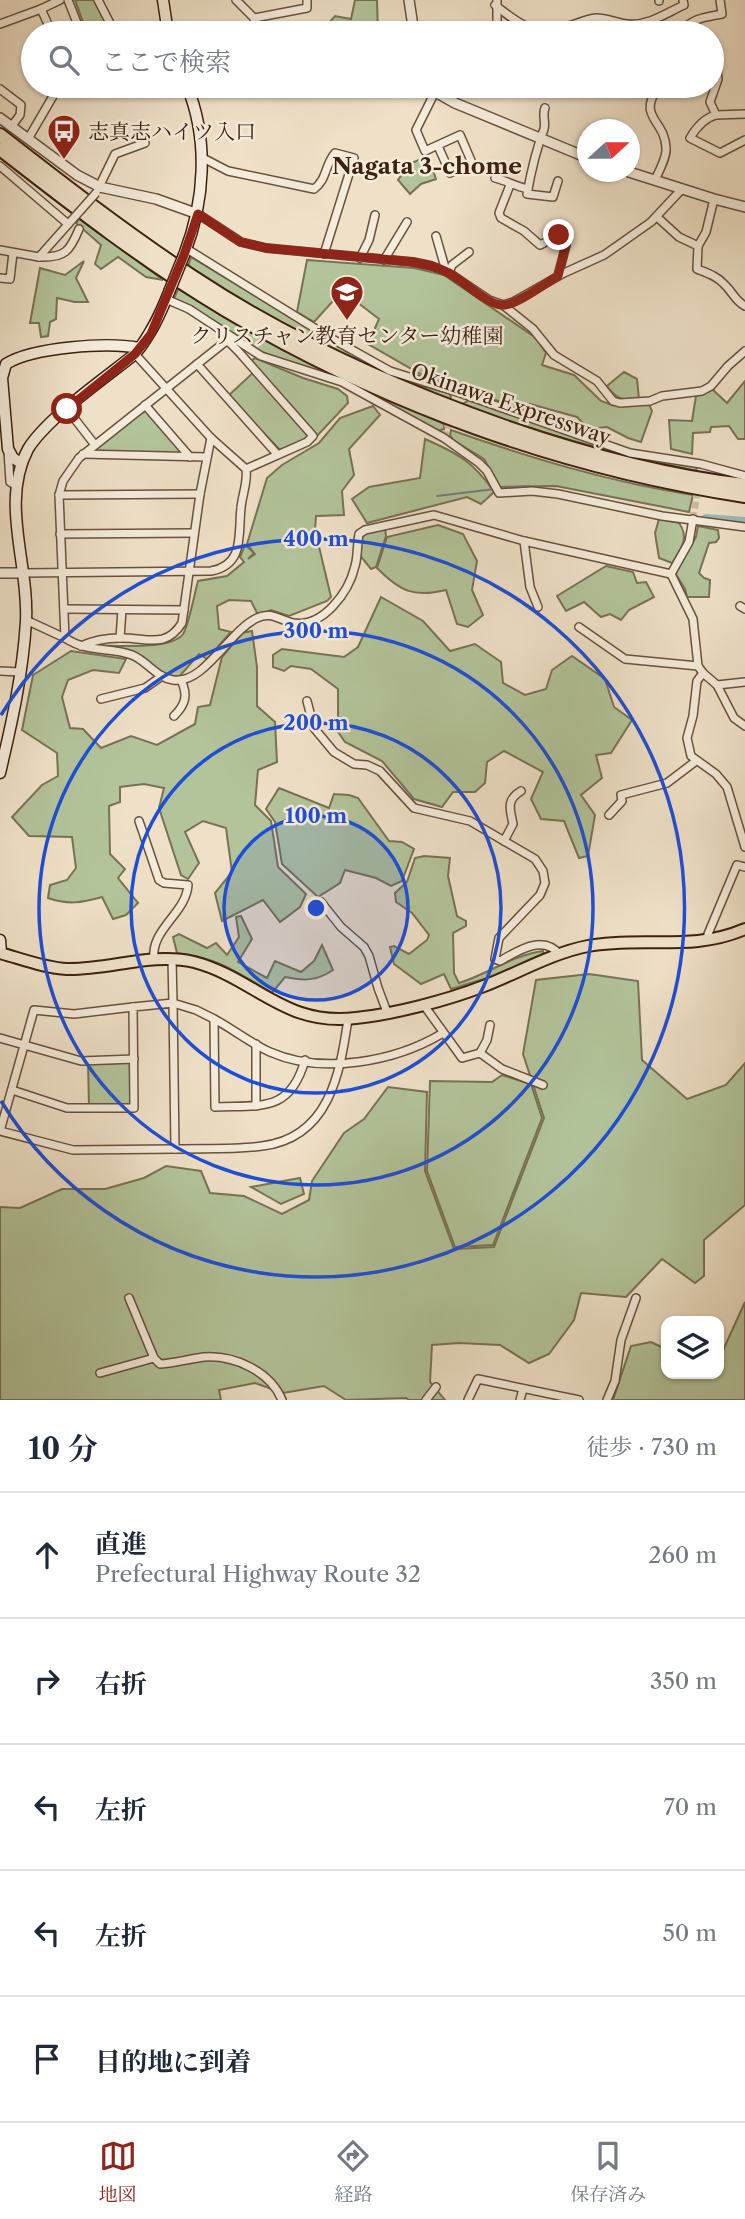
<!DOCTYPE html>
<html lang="ja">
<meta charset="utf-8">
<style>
:root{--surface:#fff;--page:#f6f6f7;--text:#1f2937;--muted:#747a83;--line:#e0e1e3;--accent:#8f2418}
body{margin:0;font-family:"Libre Caslon Text","Noto Serif JP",serif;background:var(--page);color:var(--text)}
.controls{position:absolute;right:21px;bottom:21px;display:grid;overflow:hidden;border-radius:14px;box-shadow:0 2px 5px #0004}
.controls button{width:63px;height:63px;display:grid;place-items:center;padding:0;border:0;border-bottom:2px solid var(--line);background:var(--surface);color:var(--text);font:35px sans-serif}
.compass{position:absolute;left:577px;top:119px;width:63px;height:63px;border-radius:50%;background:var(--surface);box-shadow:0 2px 5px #0004;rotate:69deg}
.stop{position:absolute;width:21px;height:21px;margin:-16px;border:5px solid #8f2418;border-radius:50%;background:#fff}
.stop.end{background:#8f2418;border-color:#fff;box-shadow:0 2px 7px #0008}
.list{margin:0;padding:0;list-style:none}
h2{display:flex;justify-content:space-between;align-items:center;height:91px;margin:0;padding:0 28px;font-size:30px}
h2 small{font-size:23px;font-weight:400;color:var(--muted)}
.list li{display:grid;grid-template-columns:46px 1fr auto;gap:21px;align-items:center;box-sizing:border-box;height:126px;padding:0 28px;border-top:2px solid var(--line)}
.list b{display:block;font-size:26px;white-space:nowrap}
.list p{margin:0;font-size:23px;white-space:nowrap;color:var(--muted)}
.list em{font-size:23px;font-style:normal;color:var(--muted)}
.icon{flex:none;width:38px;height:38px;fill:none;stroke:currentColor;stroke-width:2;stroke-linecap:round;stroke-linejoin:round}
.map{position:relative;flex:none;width:745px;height:1400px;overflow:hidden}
.search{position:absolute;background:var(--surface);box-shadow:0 2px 5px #0004;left:21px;right:21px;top:21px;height:77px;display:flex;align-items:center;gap:18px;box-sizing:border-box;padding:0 24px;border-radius:38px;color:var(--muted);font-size:26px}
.sheet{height:721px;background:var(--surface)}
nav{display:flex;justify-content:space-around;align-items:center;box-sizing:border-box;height:98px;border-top:2px solid var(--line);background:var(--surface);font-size:19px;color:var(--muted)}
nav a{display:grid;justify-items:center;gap:4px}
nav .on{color:var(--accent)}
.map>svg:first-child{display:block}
.green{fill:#b3c49b;stroke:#787254;stroke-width:2}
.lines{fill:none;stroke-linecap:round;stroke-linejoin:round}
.stream{stroke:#747e75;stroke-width:2}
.river{stroke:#9abcba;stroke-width:10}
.minor-tunnel{stroke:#cbbba3;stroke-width:7;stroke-dasharray:7 3.5;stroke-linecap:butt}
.minor-casing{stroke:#69513c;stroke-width:10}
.tertiary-casing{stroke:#69513c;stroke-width:12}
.secondary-casing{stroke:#3c210e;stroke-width:13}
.primary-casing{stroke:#3c210e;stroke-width:14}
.motorway-casing{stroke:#3c210e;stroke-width:16}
.minor{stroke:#f5ecdb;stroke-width:7}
.tertiary{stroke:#f5ecdb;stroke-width:9}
.secondary{stroke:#f5ecdb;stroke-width:10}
.primary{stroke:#efe1c8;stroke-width:10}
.motorway{stroke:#efe1c8;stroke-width:12}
.minor-bridge-casing{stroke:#69513c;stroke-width:10;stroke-linecap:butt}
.secondary-bridge-casing{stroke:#3c210e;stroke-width:13;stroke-linecap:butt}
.minor-bridge{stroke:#f5ecdb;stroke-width:7}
.secondary-bridge{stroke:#f5ecdb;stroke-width:10}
.route{stroke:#8f2418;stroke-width:9}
.ring{fill:none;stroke:#1d4ed8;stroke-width:3.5}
.labels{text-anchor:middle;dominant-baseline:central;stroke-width:5;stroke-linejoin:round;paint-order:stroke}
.poi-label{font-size:21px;fill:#3c210e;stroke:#f5ecdb;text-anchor:start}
.street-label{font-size:21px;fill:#3c210e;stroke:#f5ecdb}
.neighbourhood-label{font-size:23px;font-weight:bold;fill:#3c210e;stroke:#f5ecdb}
.centre{fill:#1d4ed8;stroke:#f5ecdb;stroke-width:3.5}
.ring-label{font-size:21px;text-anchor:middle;font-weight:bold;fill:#1d4ed8;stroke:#f5ecdb;stroke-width:5;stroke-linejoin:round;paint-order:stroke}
</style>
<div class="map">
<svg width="745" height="1400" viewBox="0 0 745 1400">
<rect width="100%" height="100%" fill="#efe1c8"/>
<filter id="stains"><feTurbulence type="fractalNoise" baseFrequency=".00286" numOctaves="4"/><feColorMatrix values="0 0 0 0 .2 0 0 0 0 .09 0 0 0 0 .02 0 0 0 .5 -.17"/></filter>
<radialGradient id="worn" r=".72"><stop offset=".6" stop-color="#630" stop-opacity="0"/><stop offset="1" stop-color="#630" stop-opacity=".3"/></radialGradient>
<g class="green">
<path d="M75,0H94L111,33H87Z"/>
<path d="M355,0H377L378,33H320L335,16L351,19Z"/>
<path d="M428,156L436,179L421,184L410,194L398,180L409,164Z"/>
<path d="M80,218L163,280L146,277L118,257L101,269L95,264L101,245L76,223Z"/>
<path d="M191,257L346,351L418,385L449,393L451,397L449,401L318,344L236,298L188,267Z"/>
<path d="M307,260L414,268L444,275L536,338L546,353L542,365L574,375L601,401L612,405L648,402L652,411L641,442L628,438L607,427L588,429L577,417L530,404L527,411L462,388L429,379L368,344L379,319L353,299L333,301L314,322L297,312Z"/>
<path d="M84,261L76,278L88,302H75L57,298L56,319L50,322L48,336L41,337L39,323H30L40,268L65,275Z"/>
<path d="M178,289L283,350L444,424V429L438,431L377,398L262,352L174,299Z"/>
<path d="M255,358L303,378L338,389L347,396L348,403L317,436L281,451L228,396L256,370L250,362Z"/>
<path d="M624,372L637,379L639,399C623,400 617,400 607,386Z"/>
<path d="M745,381V439H738L729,426L711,427L710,432L693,433L692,454L671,449L669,420L692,421L696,396L712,389L727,403Z"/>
<path d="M469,400L599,445L697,466L696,471C615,454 538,433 461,405Z"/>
<path d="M147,406L190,457L95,453L94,449Z"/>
<path d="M373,406L380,415L349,449L354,475L342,491L344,515L316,516L315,530L331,597L327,601L289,616L271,610L258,615L251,601L229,600L217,606L219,629L231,632L207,659L199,654L179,677L169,675L102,646C122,645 171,650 183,634C188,627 195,592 198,581L227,576L244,562L240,557L245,545L254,553L248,559L255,554L247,544L267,478L282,465L319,443L340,418Z"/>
<path d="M451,430C531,458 609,482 693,495L689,512L556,486L500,487L484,459L453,440L450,435Z"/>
<path d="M425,439C457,453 474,462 494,492L481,504L467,497L367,523L352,499L369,487L420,478Z"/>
<path d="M659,519L679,523C690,538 681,549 672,563L659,558L655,533Z"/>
<path d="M438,525L463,534L477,561L472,590L483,615L468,627L457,624L446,590C413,598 400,591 377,568L387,537Z"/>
<path d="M698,526L718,530L719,538L716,542L709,543L699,573L704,578L710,580L709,597H687L685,589L675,573L696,537Z"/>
<path d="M385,529L386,536L376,567L371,569L358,553L361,536L367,533Z"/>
<path d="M606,566L633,572L637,583L646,582L654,597L629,610L621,620L610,614L601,617L584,602L566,611L557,596Z"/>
<path d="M381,597L423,621L450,651L475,644L501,662L503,683L525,695L546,689L552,670L572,656L605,679L614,707L632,720L611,753L596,755L602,778L581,795L595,815L588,856L579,858L564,821L541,819L531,799L543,772L504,751L487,762L485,783L475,792H453L442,807L414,799L382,761L345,742L338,732V689L311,669L291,666L284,671L273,667V655L282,649L344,657L358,647Z"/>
<path d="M252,631L257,667V706L275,722L277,762L258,770L255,805L271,821L278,867L306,894L300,907L280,922L263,900L222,921L215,893L232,872L226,828L203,821L185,832L199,863L188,879L181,875L159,808L164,788L144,784L120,787V802L109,806L110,854L125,869L118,878L138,903L126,915L113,919L102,897C81,903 68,905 48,898L50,885L67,880L76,868L72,837L29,836L12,817L42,785L58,776L57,753L22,730L33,675L71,651L126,659L119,673L93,670L68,680L62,697L70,728L83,729L101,748L131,736L157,745L195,724L198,707L210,705L222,657L242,633Z"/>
<path d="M279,788L329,808L334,794L349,795L358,798L389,841L402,842L414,849L402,881L391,886L376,878L345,870L340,883L318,897L282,864L275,822L266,809Z"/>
<path d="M424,856L450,858L448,876L457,916L466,921V926L453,933L454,973L459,983C488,974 513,955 543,951V954L494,976L451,989L444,974L421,984L394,964L390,947L394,946L409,954L427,940L429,935L412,913L396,902L395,893L407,882L415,858Z"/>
<path d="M241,916L252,939L238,962L267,978L275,961L301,972L314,961L322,945L333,970C317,981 304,981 285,977L272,993C239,973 216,957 177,953L173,937L179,934L207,948L216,943L227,955L239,937L236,917Z"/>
<path d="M589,974L638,981L642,1060L687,1099L726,1085L745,1063V1205L704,1240V1276L695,1283L662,1259L626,1297L581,1293L574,1320L549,1354L529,1363L500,1345L459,1343L432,1345L430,1382L445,1400H409L406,1398L346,1400L324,1386L283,1393L255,1383L219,1390L221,1400H0V1207L20,1208L62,1189H105L144,1178L166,1166L201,1171L210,1193L244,1196L282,1214L309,1200L312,1181L344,1133L364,1119L388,1087L427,1092L425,1171L454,1249L494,1247L544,1118L523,1054L536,980Z"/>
<path d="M134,1059V1108H89L88,1061Z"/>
<path d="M502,1075L531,1084L542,1118L493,1245L455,1247L427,1171L430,1081L492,1082Z"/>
<path d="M300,1178L304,1194L281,1204L251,1187Z"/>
<path d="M745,1302V1400H613L631,1346L651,1342L666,1349V1374H719V1359Z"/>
</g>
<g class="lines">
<g class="stream">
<path d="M500,488L529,486L536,488"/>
<path d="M437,496L495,489"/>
</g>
<path class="river" d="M706,519L745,522"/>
<g class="minor-tunnel">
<path d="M444,438L456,402"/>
<path d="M693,519L700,472"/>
</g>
<defs>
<g id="minor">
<path d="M68,0L81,33"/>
<path d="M98,0L115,33"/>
<path d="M236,0L254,18L262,33"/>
<path d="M659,1V0"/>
<path d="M495,5C519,24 533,36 564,27C575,25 585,19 596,18C607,18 617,23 628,24C649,26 666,13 684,5L683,0"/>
<path d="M41,9L60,0"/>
<path d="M254,18L307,8V0"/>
<path d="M0,24L41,9L52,33"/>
<path d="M491,33L497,23V0"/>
<path d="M681,33C690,18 707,17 722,14L720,0"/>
<path d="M712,50L715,54L718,79L710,102L716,115L745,114"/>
<path d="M0,89L21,105L20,115L11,127"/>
<path d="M436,90L416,130L425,151L460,135L472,163L450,173L438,146"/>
<path d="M447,98L458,86"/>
<path d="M545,108C542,115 546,122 544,129C536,150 531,172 527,194L553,197L558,181"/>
<path d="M716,115C704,118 696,128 690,138L720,153L745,140"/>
<path d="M28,139L56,91"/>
<path d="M201,157L228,171L314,189C327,180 325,164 335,153L354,158L324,254"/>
<path d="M0,166L68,224"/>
<path d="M495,178C507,181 515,186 528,189"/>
<path d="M655,180C659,171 667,157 666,148C665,119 636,118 659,86"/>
<path d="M510,185L499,213L501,218L524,231L540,245L544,243"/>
<path d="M98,189L115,154L145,143"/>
<path d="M198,214L241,242L266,248L413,262L432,266L449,273L489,300L503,305L533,329L554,355L597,381L613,401L620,403L650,401L662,396L702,391L711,386L728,366L745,351"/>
<path d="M657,217L679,237L698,246L697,269C707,273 717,276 724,284C733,292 734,300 745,306"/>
<path d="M436,236L446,271"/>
<path d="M698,246L706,232L714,199"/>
<path d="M187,249L329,337L390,371L460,393L630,453L701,464L745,476"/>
<path d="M0,250L39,257L71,221"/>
<path d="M39,257C65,258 70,251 79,229"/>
<path d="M360,258L369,240L375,215"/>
<path d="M384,260L407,222"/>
<path d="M449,273L452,265L469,252"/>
<path d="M558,276L566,245L559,235"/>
<path d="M0,278L10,279L13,253"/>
<path d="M166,299L189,309L261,356L342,382L444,438L479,463L487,471L499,493L532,491L558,494L662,516L745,527"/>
<path d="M503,305L513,302L564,273L604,255L651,222L682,189"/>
<path d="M197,364L277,454"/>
<path d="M145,405L190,457"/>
<path d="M67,409L95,445"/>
<path d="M8,451L10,482L15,485"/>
<path d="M83,454L206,457"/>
<path d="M246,469L307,442L313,436L238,351L229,342H225L79,458L63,481L59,495L65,638C90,654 109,646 132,655C147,661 157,678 173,680C204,685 229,631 257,618C271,611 279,620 293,623C323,628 349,592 355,566C358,556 357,545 359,534L365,530L434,515L524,541L671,574"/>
<path d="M59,495L200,494"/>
<path d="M60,534L194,533"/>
<path d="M524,541L530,587L538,607"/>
<path d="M23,573L211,571C245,565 238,534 241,508C242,495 248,482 246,469L211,438L135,354"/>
<path d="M671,574L693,619L698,666L703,673L717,685L734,718L745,726"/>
<path d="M671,574L689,542L693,519"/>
<path d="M740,606L745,609"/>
<path d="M64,609L184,610"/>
<path d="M26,620L65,638"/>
<path d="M579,627L625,659L698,666"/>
<path d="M120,638L122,610"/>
<path d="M81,646C92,641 108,638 120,638C146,637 165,650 182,623L200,494L211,438"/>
<path d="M0,671L20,672"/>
<path d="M703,673L697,681L693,716L687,738L691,756L716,774L727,787L745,847"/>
<path d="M717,685L745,682"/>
<path d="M101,699L145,688L162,676"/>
<path d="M307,701L314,728L334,752L354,764L367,765L380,771L414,808L470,821L535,859L543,871L545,883L540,895L499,938L495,959L500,961C519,950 544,934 560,955"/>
<path d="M174,716C186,704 188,695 181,680"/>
<path d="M609,815L622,801L621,795L667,783L696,761"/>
<path d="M139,821L159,880L164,883L188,885C186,914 150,929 154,960"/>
<path d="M504,841L513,824C510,809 506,800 521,791"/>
<path d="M321,902L341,927L364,947L369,956L378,988L387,1012"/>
<path d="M708,940V934L737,865L745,867"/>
<path d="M172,959L173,1003L196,1010L214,1019"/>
<path d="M423,1004L462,1058L480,1053L502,1069L543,1085"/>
<path d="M133,1007L74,1014L34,1010L0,1131L73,1150L175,1149"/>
<path d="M0,1038L81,1061L134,1059"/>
<path d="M256,1044V1106"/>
<path d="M480,1053L487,1040L490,1025"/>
<path d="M305,1060C290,1113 261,1105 215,1107L214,1019C233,1029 250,1043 270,1052C322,1075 395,1062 443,1033"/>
<path d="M12,1090L67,1108H134L133,1007L173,1003L175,1149C203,1148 233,1150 262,1146C329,1138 340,1074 348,1019"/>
<path d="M129,1298L154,1358L160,1364C175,1363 189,1359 204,1357C234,1355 270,1371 282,1400"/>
<path d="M100,1373L154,1358"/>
<path d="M426,1400L436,1387"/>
<path d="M468,1400L478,1379L579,1400"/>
<path d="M520,1400L523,1389"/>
<path d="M607,1400L615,1381L621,1340L636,1298"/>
</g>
<g id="tertiary">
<path d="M409,0L414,33"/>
<path d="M431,86L439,94L455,103L588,158"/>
<path d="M0,118L77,175L100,187L156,199L198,214"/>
<path d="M629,172L714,199L745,207"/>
<path d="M0,573H23"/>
</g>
<g id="secondary">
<path d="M163,0L168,33"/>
<path d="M184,255C205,201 209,140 187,86"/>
<path d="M21,463L13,458L8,449L2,378L6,364C33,347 108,342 139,348"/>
<path d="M0,773C12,722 23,673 26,621C29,563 0,503 28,449C47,418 105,378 135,354C151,334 160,315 169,292"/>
<path d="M0,940L1,953"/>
</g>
<path id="primary" d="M0,953C22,959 45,968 67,969C109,970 152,952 194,962C255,978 284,1027 356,1018C395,1014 448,1000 484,986C518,973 552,953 588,946C643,936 692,952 745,929"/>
<g id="motorway">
<path d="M0,135C63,184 126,233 193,277C288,340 395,388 503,426C581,453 663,476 745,485"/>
<path d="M0,149C72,205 145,262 224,309C384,404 561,468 745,496"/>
</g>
</defs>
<use href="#minor" class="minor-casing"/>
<use href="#tertiary" class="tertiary-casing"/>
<use href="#secondary" class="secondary-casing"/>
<use href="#primary" class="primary-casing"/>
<use href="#motorway" class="motorway-casing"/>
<use href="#minor" class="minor"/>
<use href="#tertiary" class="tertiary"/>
<use href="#secondary" class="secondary"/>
<use href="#primary" class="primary"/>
<use href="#motorway" class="motorway"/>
<defs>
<path id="minor-bridge" d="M72,220L96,193"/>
<path id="secondary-bridge" d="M169,292L184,255"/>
</defs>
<use href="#minor-bridge" class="minor-bridge-casing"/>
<use href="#secondary-bridge" class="secondary-bridge-casing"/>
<use href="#minor-bridge" class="minor-bridge"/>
<use href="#secondary-bridge" class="secondary-bridge"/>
</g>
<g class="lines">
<path class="route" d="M67,409L135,354L151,334L184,255L198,214L240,242L266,248L413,262C425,264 438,267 449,273C464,281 489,307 505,305C520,303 544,284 558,276L566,245L559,235"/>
</g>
<circle cx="316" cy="908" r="92" fill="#1d4ed8" fill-opacity=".12"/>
<g class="ring">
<circle cx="316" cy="908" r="92"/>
<circle cx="316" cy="908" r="185"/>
<circle cx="316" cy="908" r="277"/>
<path d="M1 715A369 369 0 1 1 1 1101"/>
</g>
<defs>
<symbol id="bus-pin" viewBox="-11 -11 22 30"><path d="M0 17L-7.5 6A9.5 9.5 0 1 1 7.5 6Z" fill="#8f2418" stroke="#f5ecdb"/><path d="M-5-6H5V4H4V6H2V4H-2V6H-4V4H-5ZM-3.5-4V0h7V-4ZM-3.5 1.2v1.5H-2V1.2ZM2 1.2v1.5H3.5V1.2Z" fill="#fff"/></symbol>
<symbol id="school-pin" viewBox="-11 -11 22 30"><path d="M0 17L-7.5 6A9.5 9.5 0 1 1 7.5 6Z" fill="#8f2418" stroke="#f5ecdb"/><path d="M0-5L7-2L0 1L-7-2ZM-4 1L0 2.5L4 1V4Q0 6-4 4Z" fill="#fff"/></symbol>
</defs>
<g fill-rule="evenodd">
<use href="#bus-pin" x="45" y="112" width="38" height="52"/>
<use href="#school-pin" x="328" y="273" width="38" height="52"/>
</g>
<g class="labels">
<g class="poi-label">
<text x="88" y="131">志真志ハイツ入口</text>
<text x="347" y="335" text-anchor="middle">クリスチャン教育センター幼稚園</text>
</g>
<g class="street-label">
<text transform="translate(511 404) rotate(19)">Okinawa Expressway</text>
</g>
<g class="neighbourhood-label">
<text x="427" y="166">Nagata 3-chome</text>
</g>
</g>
<circle cx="316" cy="908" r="10" class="centre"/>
<g class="ring-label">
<text x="316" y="546">400 m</text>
<text x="316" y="638">300 m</text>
<text x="316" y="730">200 m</text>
<text x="316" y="823">100 m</text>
</g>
<rect width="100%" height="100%" filter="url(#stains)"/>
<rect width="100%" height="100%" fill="url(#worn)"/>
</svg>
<div class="controls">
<button><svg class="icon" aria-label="layers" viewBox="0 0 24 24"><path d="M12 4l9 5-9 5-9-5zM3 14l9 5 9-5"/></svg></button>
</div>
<svg class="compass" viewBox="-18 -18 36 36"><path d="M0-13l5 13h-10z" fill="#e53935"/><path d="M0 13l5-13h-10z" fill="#747a83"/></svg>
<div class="stop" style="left:67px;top:409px"></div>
<div class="stop end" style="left:559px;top:235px"></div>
<div class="search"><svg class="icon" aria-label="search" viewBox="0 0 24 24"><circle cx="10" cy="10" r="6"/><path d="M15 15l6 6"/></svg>ここで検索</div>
</div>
<section class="sheet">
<h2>10 分<small>徒歩 · 730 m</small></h2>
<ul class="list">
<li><svg class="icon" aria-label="ahead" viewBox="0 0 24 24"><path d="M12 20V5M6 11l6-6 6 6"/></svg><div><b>直進</b><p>Prefectural Highway Route 32</p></div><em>260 m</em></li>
<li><svg class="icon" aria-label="right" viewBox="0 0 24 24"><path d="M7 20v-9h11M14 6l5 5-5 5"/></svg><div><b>右折</b></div><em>350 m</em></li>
<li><svg class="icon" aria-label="left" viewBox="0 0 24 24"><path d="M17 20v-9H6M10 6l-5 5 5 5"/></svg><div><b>左折</b></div><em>70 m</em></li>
<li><svg class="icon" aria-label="left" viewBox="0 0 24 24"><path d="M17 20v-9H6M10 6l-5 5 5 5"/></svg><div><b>左折</b></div><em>50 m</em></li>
<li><svg class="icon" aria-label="arrive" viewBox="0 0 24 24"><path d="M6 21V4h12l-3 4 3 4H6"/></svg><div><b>目的地に到着</b></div></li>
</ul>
</section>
<nav>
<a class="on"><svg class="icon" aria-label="map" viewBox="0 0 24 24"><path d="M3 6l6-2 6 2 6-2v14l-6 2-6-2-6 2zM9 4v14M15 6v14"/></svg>地図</a>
<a><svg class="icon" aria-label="directions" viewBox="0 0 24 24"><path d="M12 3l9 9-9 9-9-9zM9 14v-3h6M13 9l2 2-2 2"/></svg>経路</a>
<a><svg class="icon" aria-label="saved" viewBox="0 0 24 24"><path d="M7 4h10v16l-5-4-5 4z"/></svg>保存済み</a>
</nav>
